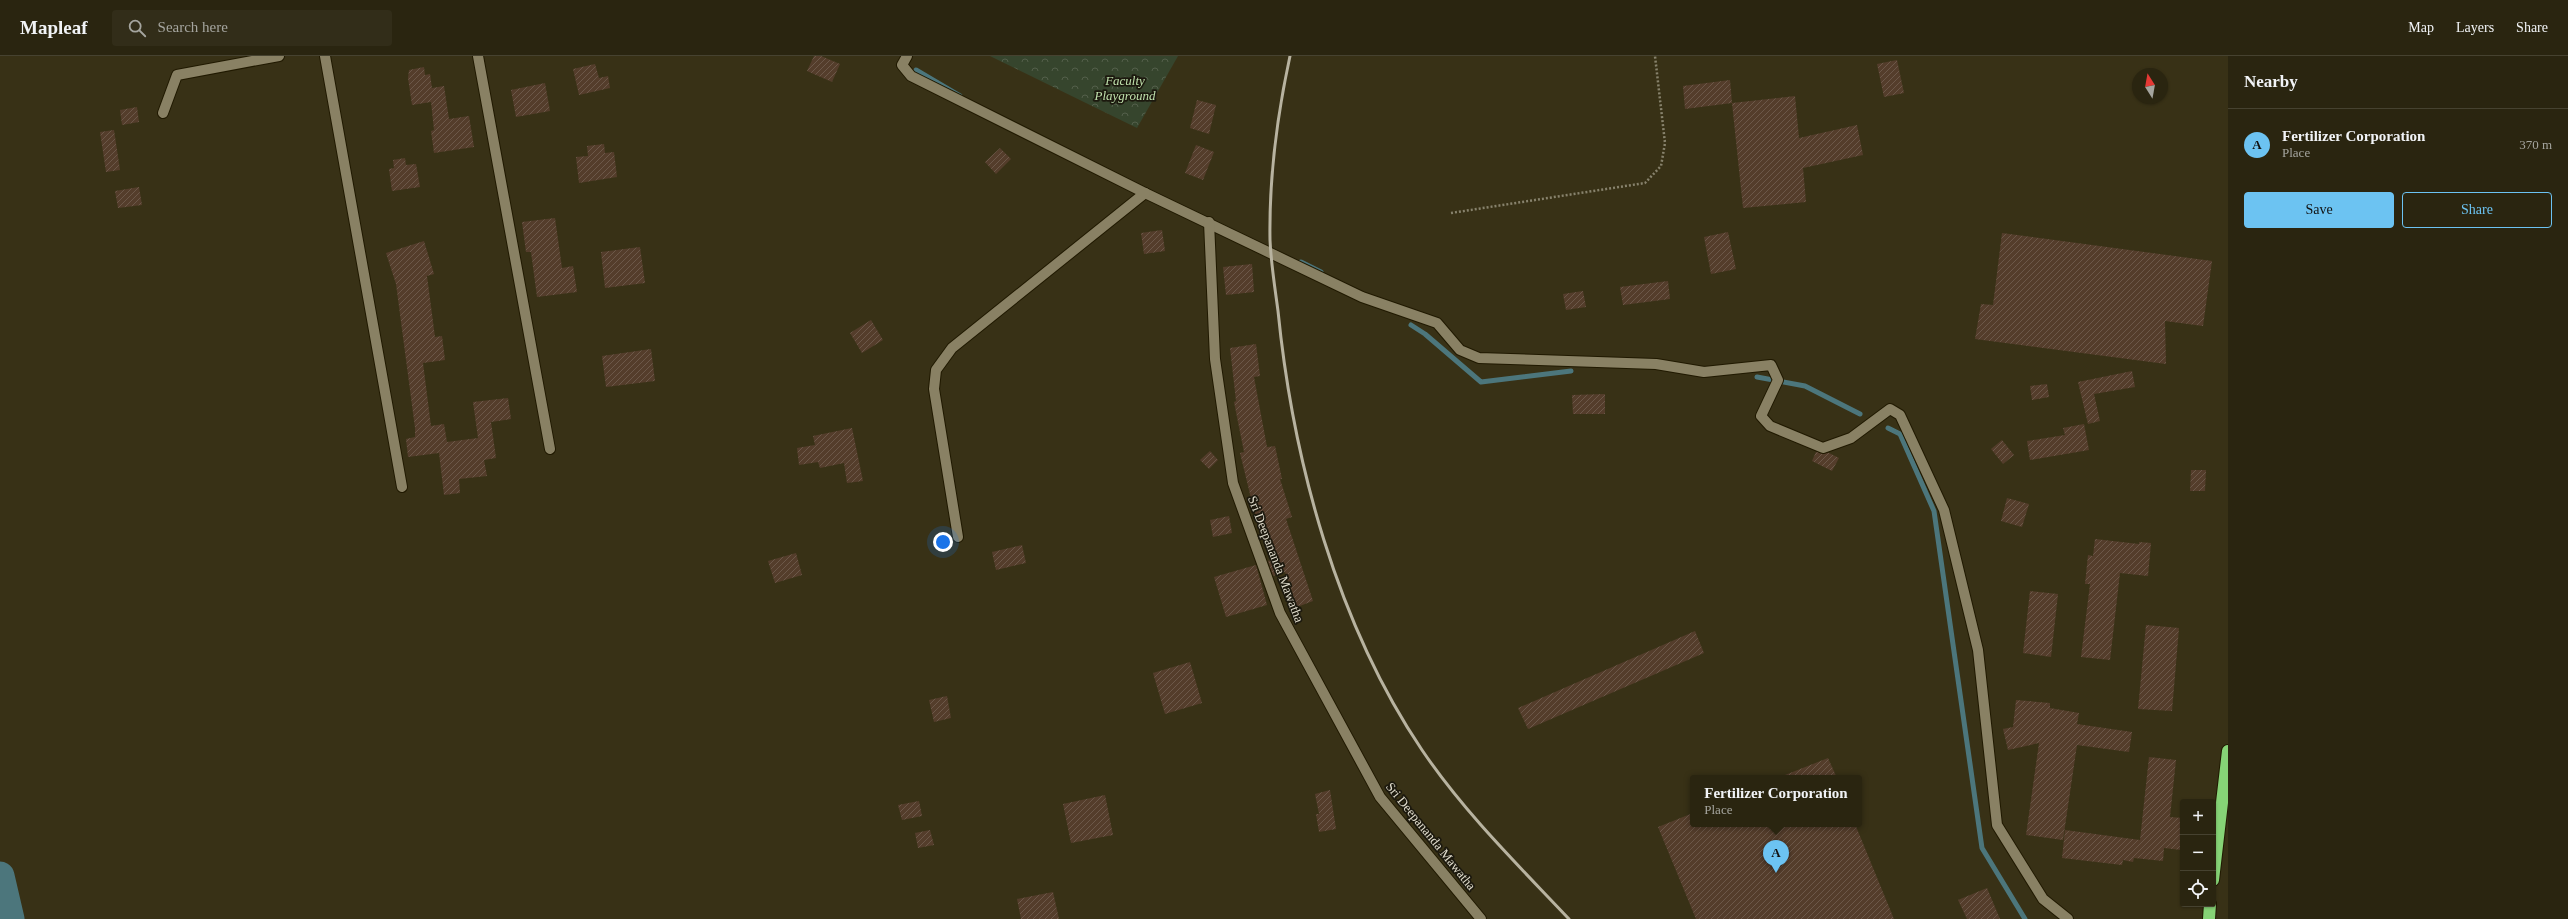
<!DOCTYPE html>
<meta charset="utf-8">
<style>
:root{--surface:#2a2510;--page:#322d19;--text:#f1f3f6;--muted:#a5a59f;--line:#464230;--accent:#6cc3f2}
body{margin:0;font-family:Georgia,serif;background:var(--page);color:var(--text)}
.controls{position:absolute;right:12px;bottom:12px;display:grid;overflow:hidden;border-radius:4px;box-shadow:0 1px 3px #0004}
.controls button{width:36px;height:36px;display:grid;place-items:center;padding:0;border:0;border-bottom:1px solid var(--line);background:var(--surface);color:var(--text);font:20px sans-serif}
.compass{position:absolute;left:2132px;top:12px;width:36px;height:36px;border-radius:50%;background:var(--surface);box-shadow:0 1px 3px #0004;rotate:349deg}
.you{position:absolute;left:943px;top:486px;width:14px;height:14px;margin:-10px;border:3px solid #fff;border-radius:50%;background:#1a73e8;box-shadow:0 0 0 6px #1a73e833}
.badge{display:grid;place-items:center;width:26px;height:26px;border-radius:50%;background:var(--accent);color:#111;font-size:13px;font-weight:700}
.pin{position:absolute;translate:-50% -33px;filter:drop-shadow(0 1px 2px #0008)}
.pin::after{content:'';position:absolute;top:21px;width:14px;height:12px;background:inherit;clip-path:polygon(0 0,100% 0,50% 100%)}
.popup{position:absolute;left:1690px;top:719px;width:172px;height:52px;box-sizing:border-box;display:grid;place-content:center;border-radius:4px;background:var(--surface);filter:drop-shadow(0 1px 3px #0005);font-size:13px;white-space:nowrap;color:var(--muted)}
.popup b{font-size:15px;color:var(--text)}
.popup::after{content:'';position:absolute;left:50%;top:100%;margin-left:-8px;border:8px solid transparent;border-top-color:var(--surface)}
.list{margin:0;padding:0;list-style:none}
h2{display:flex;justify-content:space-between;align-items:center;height:52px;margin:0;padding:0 16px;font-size:17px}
h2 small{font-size:13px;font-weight:400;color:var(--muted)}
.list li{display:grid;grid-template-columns:26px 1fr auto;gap:12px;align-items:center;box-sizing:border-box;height:72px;padding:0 16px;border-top:1px solid var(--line)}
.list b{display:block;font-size:15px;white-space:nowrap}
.list p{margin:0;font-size:13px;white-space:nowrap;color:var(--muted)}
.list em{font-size:13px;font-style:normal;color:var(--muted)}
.actions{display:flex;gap:8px;padding:12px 16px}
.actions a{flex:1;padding:9px 0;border:1px solid var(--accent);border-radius:4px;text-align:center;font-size:14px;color:var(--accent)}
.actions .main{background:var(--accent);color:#111}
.icon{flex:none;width:22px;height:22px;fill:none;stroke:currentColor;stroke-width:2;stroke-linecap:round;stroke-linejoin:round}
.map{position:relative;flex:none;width:2228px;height:863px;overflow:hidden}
header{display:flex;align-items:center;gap:24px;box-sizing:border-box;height:56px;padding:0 20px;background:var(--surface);border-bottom:1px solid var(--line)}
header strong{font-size:19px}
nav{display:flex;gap:22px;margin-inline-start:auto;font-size:14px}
.search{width:280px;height:36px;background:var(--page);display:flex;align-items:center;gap:10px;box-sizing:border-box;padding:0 14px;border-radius:4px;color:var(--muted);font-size:15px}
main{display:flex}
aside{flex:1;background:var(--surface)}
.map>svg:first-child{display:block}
.park{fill:url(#park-crowns)}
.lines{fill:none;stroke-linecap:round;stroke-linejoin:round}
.stream{stroke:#4c767c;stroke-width:5}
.river{stroke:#4c767c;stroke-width:29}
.building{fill:url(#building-hatch)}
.minor-casing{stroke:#201900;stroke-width:12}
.highway-casing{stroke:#201900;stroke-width:14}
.path{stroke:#87826c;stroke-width:2.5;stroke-dasharray:2 2;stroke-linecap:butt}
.minor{stroke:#898164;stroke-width:10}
.highway{stroke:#86d376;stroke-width:12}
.rail{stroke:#b8b3a0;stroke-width:3}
.labels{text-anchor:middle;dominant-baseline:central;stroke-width:3.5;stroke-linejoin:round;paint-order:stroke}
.park-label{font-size:13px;font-style:italic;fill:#bfe0ac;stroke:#1c190e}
.street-label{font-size:13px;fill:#e0dccc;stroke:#1c190e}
</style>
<header>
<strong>Mapleaf</strong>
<div class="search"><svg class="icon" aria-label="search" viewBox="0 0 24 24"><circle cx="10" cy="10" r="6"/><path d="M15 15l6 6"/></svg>Search here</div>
<nav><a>Map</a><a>Layers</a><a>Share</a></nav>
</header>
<main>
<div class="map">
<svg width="2228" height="863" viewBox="0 0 2228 863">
<defs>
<pattern id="park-crowns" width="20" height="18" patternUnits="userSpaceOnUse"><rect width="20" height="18" fill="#36452d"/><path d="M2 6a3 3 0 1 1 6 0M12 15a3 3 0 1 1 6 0" fill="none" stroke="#535f4a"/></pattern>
<pattern id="building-hatch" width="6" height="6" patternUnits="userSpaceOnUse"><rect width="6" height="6" fill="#543d2b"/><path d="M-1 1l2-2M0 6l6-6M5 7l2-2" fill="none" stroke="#6c5849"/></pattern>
</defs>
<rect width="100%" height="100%" fill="#383116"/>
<path class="park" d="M990,0H1178L1137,72Z"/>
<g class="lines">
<g class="stream">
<path d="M916,14L960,40"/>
<path d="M1301,206L1321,216"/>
<path d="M1411,269L1425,278L1481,326L1571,315"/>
<path d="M1757,321L1805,330L1860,358"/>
<path d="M1888,372L1900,378L1934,455L1982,792L2025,863"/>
</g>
<path class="river" d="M0,820L10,863"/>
</g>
<g class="building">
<path d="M814,0H821L840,8L832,26L807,15Z"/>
<path d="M1897,4L1904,37L1884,41L1877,8Z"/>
<path d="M595,8L599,22L608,20L610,32L579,39L573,13Z"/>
<path d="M424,11L425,19L430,18L432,32L444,30L449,63L469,60L474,91L434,97L431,75L434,74L431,46L412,49L408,22L409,14Z"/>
<path d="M1730,24L1732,47L1685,53L1683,30Z"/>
<path d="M545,27L550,55L516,61L511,34Z"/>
<path d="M1795,40L1799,82L1857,69L1863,99L1803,112L1806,146L1743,152L1732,47Z"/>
<path d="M1197,44L1216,49L1209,78L1190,72Z"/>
<path d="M137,51L139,66L122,69L120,54Z"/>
<path d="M114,74L120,114L106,116L100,76Z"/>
<path d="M604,88L605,97L614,96L617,121L579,127L576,101L588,100L587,90Z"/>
<path d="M1196,89L1214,96L1203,124L1185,117Z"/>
<path d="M1000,92L1011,103L996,118L985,106Z"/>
<path d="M405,102L406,109L416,108L420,131L392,135L389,113L394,112L393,104Z"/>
<path d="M139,131L142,149L118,152L115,135Z"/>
<path d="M555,162L562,212L573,210L577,236L537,241L531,196H526L522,166Z"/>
<path d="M1162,174L1165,195L1144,198L1141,177Z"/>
<path d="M1728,176L1736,213L1711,218L1704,181Z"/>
<path d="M2002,177L2212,205L2203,270L2165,265L2166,308L1975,283L1981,248L1993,249Z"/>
<path d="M424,185L434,218L427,220L435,281L442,280L445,304L423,307L431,370L444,368L447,386L478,382L473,346L508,342L511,363L491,366L496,402L484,404L487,420L459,423L460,437L444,439L439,397L408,401L406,383L415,381V372L396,228L386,197Z"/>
<path d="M640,191L645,227L605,232L601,196Z"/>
<path d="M1252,208L1254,236L1226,239L1223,211Z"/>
<path d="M1668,225L1670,243L1623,249L1620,231Z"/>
<path d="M1583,235L1586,251L1566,254L1563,238Z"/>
<path d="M871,264L883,284L862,297L850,277Z"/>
<path d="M1256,288L1260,320L1254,321L1267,391L1275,390L1282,423H1280L1292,461L1286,463L1313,545L1297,551L1285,516L1273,520L1268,505L1276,503L1264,469L1258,471L1240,397L1244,396L1234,346L1236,345L1230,292Z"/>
<path d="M651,293L655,325L606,331L602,300Z"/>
<path d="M2132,315L2135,331L2094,338L2100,365L2088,368L2078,326Z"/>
<path d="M2047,328L2049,341L2032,344L2030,330Z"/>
<path d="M1605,338V358H1573L1572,339Z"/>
<path d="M2084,368L2089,394L2030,404L2027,385L2065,379L2063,372Z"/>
<path d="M852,372L863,425L847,427L844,407L820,412L818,406L799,409L797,392L815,389L813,380Z"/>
<path d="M2002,384L2014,399L2003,408L1991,393Z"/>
<path d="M1210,395L1218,404L1209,413L1200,404Z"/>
<path d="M1816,396L1829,397L1839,402L1832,415L1812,405Z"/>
<path d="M2191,414H2206L2205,435H2190Z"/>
<path d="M2007,442L2029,448L2022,471L2001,465Z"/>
<path d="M1229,460L1232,477L1213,481L1210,464Z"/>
<path d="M2095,483L2139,488V486L2151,487L2148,520L2120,517L2110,604L2081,601L2090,528H2085L2088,499L2093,500Z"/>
<path d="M1022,489L1026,507L996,514L992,496Z"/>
<path d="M796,497L802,519L775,527L768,505Z"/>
<path d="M1256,509L1267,549L1226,561L1214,521Z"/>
<path d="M2030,535L2058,538L2051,601L2023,597Z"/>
<path d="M2146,569L2179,572L2172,655L2138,653Z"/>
<path d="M1695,575L1704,597L1528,673L1518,652Z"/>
<path d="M1190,606L1202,647L1165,658L1153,617Z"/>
<path d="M947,640L951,662L934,666L929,644Z"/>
<path d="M2016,644L2050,647V652L2079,657L2077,668L2132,676L2129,696L2077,689L2063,784L2026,779L2039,687L2008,694L2003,673L2013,671Z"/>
<path d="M2149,701L2176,704L2170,761L2183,762L2181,794L2164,792L2163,805L2134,802L2133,806L2123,804L2122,809L2062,802L2065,774L2140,784Z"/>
<path d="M1828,702L1837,722H1780V721Z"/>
<path d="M1330,734L1336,773L1319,776L1316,758H1319L1315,738Z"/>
<path d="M1105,739L1113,779L1071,787L1063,748Z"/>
<path d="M919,745L922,760L902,764L898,749Z"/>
<path d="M1693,757V768H1855L1894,863H1696L1658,771Z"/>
<path d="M930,774L934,789L918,792L915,777Z"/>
<path d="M1987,832L2000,863H1967L1958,844Z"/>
<path d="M1053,836L1059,863H1021L1017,843Z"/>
</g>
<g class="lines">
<defs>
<g id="minor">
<path d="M325,0L402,431"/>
<path d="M478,0L550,393"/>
<path d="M907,0L902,9L911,20L1145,137L1362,241L1437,267L1460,294L1479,302L1656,308L1704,316L1771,309L1778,324L1761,360L1770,370L1823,392L1851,382L1890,353L1900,359L1944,454L1978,594L1997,769L2043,843L2068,863"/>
<path d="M163,57L177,19L279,0"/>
<path d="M1209,166L1215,303L1233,427L1280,557L1380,741L1481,863"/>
<path d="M958,481L934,333L936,314L952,292L1145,137"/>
</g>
<g id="highway">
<path d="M2213,824L2228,695"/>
<path d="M2209,863L2210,848"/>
</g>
</defs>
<use href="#minor" class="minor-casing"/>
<use href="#highway" class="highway-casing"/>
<path class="path" d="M1451,157L1645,127L1661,110L1665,87L1655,0"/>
<use href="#minor" class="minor"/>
<use href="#highway" class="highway"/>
<path class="rail" d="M1290,0C1277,60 1269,122 1270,184C1271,208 1275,232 1278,255C1293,405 1337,568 1422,694C1464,756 1518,809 1569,863"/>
</g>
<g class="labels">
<g class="park-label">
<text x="1125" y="24">Faculty<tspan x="1125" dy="15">Playground</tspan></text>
</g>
<g class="street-label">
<text transform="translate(1276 503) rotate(69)">Sri Deepananda Mawatha</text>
<text transform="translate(1431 780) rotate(51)">Sri Deepananda Mawatha</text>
</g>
</g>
</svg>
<div class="controls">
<button>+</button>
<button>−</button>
<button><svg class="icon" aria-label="locate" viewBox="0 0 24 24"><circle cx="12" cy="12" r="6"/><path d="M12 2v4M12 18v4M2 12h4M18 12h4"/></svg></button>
</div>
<svg class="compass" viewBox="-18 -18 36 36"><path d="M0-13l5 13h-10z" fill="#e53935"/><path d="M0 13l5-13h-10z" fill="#a5a59f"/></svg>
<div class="you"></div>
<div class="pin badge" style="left:1776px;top:817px">A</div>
<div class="popup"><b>Fertilizer Corporation</b>Place</div>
</div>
<aside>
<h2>Nearby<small></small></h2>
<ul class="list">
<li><span class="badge">A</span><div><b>Fertilizer Corporation</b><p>Place</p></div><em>370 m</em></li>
</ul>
<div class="actions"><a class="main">Save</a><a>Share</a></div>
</aside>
</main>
